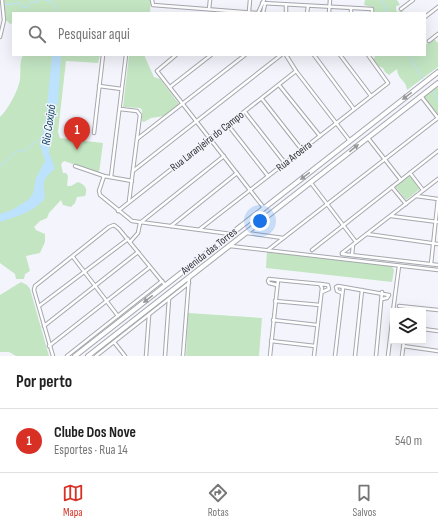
<!DOCTYPE html>
<html lang="pt">
<meta charset="utf-8">
<style>
:root{--surface:#fff;--page:#f2f2f2;--text:#222;--muted:#767676;--line:#e0e0e0;--accent:#d93025}
body{margin:0;font-family:"Sofia Sans Condensed",sans-serif;background:var(--page);color:var(--text)}
.controls{position:absolute;right:12px;bottom:12px;display:grid;overflow:hidden;border-radius:0px;box-shadow:0 4px 16px #0002}
.controls button{width:36px;height:36px;display:grid;place-items:center;padding:0;border:0;border-bottom:1px solid var(--line);background:var(--surface);color:var(--text);font:20px sans-serif}
.you{position:absolute;left:260px;top:221px;width:14px;height:14px;margin:-10px;border:3px solid #fff;border-radius:50%;background:#1a73e8;box-shadow:0 0 0 6px #1a73e833}
.badge{display:grid;place-items:center;width:26px;height:26px;border-radius:50%;background:var(--accent);color:#fff;font-size:13px;font-weight:700}
.pin{position:absolute;translate:-50% -33px;filter:drop-shadow(0 1px 2px #0008)}
.pin::after{content:'';position:absolute;top:21px;width:14px;height:12px;background:inherit;clip-path:polygon(0 0,100% 0,50% 100%)}
.list{margin:0;padding:0;list-style:none}
h2{display:flex;justify-content:space-between;align-items:center;height:52px;margin:0;padding:0 16px;font-size:17px}
h2 small{font-size:13px;font-weight:400;color:var(--muted)}
.list li{display:grid;grid-template-columns:26px 1fr auto;gap:12px;align-items:center;box-sizing:border-box;height:64px;padding:0 16px;border-top:1px solid var(--line)}
.list b{display:block;font-size:15px;white-space:nowrap}
.list p{margin:0;font-size:13px;white-space:nowrap;color:var(--muted)}
.list em{font-size:13px;font-style:normal;color:var(--muted)}
.icon{flex:none;width:22px;height:22px;fill:none;stroke:currentColor;stroke-width:2;stroke-linecap:round;stroke-linejoin:round}
.map{position:relative;flex:none;width:438px;height:356px;overflow:hidden}
.search{position:absolute;background:var(--surface);box-shadow:0 4px 16px #0002;left:12px;right:12px;top:12px;height:44px;display:flex;align-items:center;gap:10px;box-sizing:border-box;padding:0 14px;border-radius:0px;color:var(--muted);font-size:15px}
.sheet{height:116px;background:var(--surface)}
nav{display:flex;justify-content:space-around;align-items:center;box-sizing:border-box;height:56px;border-top:1px solid var(--line);background:var(--surface);font-size:11px;color:var(--muted)}
nav a{display:grid;justify-items:center;gap:2px}
nav .on{color:var(--accent)}
.map>svg:first-child{display:block}
.green{fill:#c3e5c2}
.water{fill:#bce2fe}
.lines{fill:none;stroke-linecap:round;stroke-linejoin:round}
.stream{stroke:#bce2fe;stroke-width:1}
.street-casing{stroke:#a6a7ae;stroke-width:4.5}
.primary-casing{stroke:#a6a7ae;stroke-width:6}
.street{stroke:#fff;stroke-width:2.5}
.primary{stroke:#fff;stroke-width:4}
.oneway{fill:#98999a}
.labels{text-anchor:middle;dominant-baseline:central;stroke-width:3;stroke-linejoin:round;paint-order:stroke}
.street-label{font-size:11px;fill:#323336;stroke:#f4f5fc}
.water-label{font-size:12px;font-style:italic;fill:#094565;stroke:#f4f5fc}
</style>
<div class="map">
<svg width="438" height="356" viewBox="0 0 438 356">
<rect width="100%" height="100%" fill="#f4f5fc"/>
<g class="green">
<path d="M4,0H151L150,13H13V23L10,24L6,20Z"/>
<path d="M365,0H397L400,5L396,6V10L398,12L402,10L404,13H373L372,7L364,5Z"/>
<path d="M434,39L438,43V67L407,90C407,81 397,79 397,69L389,75L385,72L383,68L378,66L373,59L375,57L373,55H425V43L427,44Z"/>
<path d="M23,55H100L98,63L66,61L58,132L60,138L103,143L99,173L64,161L61,164L63,173H66L68,176L67,186H71L78,182C85,185 88,188 85,196L77,197L75,203L71,207L63,205L61,200L49,213L47,218L40,221L34,227L36,230L45,234V242L40,253L26,256L30,271L25,274L24,279H16L15,274L0,263V117C8,110 19,89 20,79C21,70 19,63 23,55Z"/>
<path d="M129,55H144L154,77L160,79L179,104L164,116L151,118L144,122L142,121V110L140,108L123,107Z"/>
<path d="M437,86L438,88V115L424,97Z"/>
<path d="M409,174L420,189L406,200L394,185Z"/>
<path d="M267,251L391,265L394,270L392,282L266,268Z"/>
<path d="M21,282L27,285L30,289L49,356H16L9,352H0V295Z"/>
<path d="M188,313L262,318L259,356H186Z"/>
</g>
<path class="water" d="M52,55H61L58,101L50,135L49,153L55,168C42,182 43,178 45,198C33,213 17,216 0,222V214L12,210L28,200L33,194L36,178L45,161L40,145L46,117Z"/>
<g class="lines">
<g class="stream">
<path d="M45,0L52,2L58,10"/>
<path d="M383,0L386,13"/>
<path d="M3,5L20,3L21,6L27,8L31,2H38L40,0"/>
<path d="M409,55L423,79"/>
<path d="M434,91L438,101"/>
<path d="M0,166L18,150L24,151L42,137"/>
</g>
<defs>
<g id="street">
<path d="M152,0L153,5L257,13"/>
<path d="M262,3L372,9V13"/>
<path d="M209,9L210,0"/>
<path d="M401,9L413,0"/>
<path d="M249,11L250,0"/>
<path d="M258,13L264,0"/>
<path d="M263,13L265,4"/>
<path d="M286,13V5"/>
<path d="M307,13L308,6"/>
<path d="M329,13L330,0"/>
<path d="M351,13V8"/>
<path d="M425,17L438,7"/>
<path d="M0,37L4,20L2,0"/>
<path d="M429,41L438,34"/>
<path d="M176,55L157,71L264,208"/>
<path d="M286,55L296,71L350,141"/>
<path d="M314,55L354,109"/>
<path d="M340,55L371,96"/>
<path d="M279,85L320,136"/>
<path d="M99,86L122,89"/>
<path d="M170,87L211,55"/>
<path d="M421,96L438,118"/>
<path d="M262,99L302,150"/>
<path d="M120,109L137,111L140,115L129,201"/>
<path d="M245,112L285,163"/>
<path d="M228,125L268,176"/>
<path d="M94,133L103,55"/>
<path d="M368,138L401,180"/>
<path d="M137,139L245,55"/>
<path d="M75,166L104,176L132,181"/>
<path d="M133,171L281,55"/>
<path d="M410,173L423,190"/>
<path d="M104,176L99,191L100,195L132,221L231,234"/>
<path d="M111,177L126,55"/>
<path d="M311,183L356,242"/>
<path d="M392,187L406,204"/>
<path d="M416,196L438,199L431,264"/>
<path d="M118,211L296,71"/>
<path d="M391,216L438,222"/>
<path d="M171,226L237,173"/>
<path d="M200,229L388,83L368,55"/>
<path d="M247,233L283,238"/>
<path d="M367,234L438,244"/>
<path d="M130,242L138,233L140,223L224,156"/>
<path d="M230,246L438,270"/>
<path d="M268,250L438,118"/>
<path d="M312,250L438,151"/>
<path d="M342,253L438,179"/>
<path d="M342,254L438,265"/>
<path d="M352,255L353,245"/>
<path d="M73,257L118,316"/>
<path d="M277,285L269,283L268,281L269,279L278,280"/>
<path d="M342,293L337,291L336,287L338,286L389,295L387,298L382,299"/>
<path d="M275,301L320,305"/>
<path d="M39,306L128,239"/>
<path d="M399,306L438,310"/>
<path d="M393,311L399,266"/>
<path d="M406,311L407,307"/>
<path d="M273,320L317,325"/>
<path d="M44,326L138,252"/>
<path d="M423,329L438,331"/>
<path d="M271,341L315,346"/>
<path d="M114,342L125,356"/>
<path d="M49,346L150,267"/>
<path d="M403,346L438,351"/>
<path d="M53,356L34,290L35,286L109,227L114,225L119,229L165,285"/>
<path d="M67,356L162,281"/>
<path d="M96,356L189,283"/>
<path d="M146,356L149,315"/>
<path d="M165,356L169,299"/>
<path d="M183,356L189,278"/>
<path d="M270,356L278,280L320,284"/>
<path d="M314,356L322,288L320,284L328,285L329,289L322,292"/>
<path d="M335,356L343,288"/>
<path d="M355,356L362,290"/>
<path d="M376,356L382,292"/>
<path d="M388,356L393,314"/>
<path d="M402,356L404,341"/>
</g>
<g id="primary">
<path d="M75,356L438,72"/>
<path d="M88,356L438,83"/>
</g>
</defs>
<use href="#street" class="street-casing"/>
<use href="#primary" class="primary-casing"/>
<use href="#street" class="street"/>
<use href="#primary" class="primary"/>
</g>
<defs><path id="oneway-solid" d="M-6-.8H1V-3.2L6.5 0L1 3.2V.8H-6Z"/></defs>
<g class="oneway">
<use href="#oneway-solid" transform="translate(407 96) rotate(142)"/>
<use href="#oneway-solid" transform="translate(354 148) rotate(-39)"/>
<use href="#oneway-solid" transform="translate(305 176) rotate(143)"/>
<use href="#oneway-solid" transform="translate(148 299) rotate(143)"/>
</g>
<g class="labels">
<g class="street-label">
<text transform="translate(207 141) rotate(-38)">Rua Laranjeira do Campo</text>
<text transform="translate(294 156) rotate(-38)">Rua Aroeira</text>
<text transform="translate(209 251) rotate(-38)">Avenida das Torres</text>
</g>
<g class="water-label">
<text transform="translate(49 125) rotate(-82)">Rio Coxipó</text>
</g>
</g>
</svg>
<div class="controls">
<button><svg class="icon" aria-label="layers" viewBox="0 0 24 24"><path d="M12 4l9 5-9 5-9-5zM3 14l9 5 9-5"/></svg></button>
</div>
<div class="you"></div>
<div class="pin badge" style="left:77px;top:150px">1</div>
<div class="search"><svg class="icon" aria-label="search" viewBox="0 0 24 24"><circle cx="10" cy="10" r="6"/><path d="M15 15l6 6"/></svg>Pesquisar aqui</div>
</div>
<section class="sheet">
<h2>Por perto<small></small></h2>
<ul class="list">
<li><span class="badge">1</span><div><b>Clube Dos Nove</b><p>Esportes · Rua 14</p></div><em>540 m</em></li>
</ul>
</section>
<nav>
<a class="on"><svg class="icon" aria-label="map" viewBox="0 0 24 24"><path d="M3 6l6-2 6 2 6-2v14l-6 2-6-2-6 2zM9 4v14M15 6v14"/></svg>Mapa</a>
<a><svg class="icon" aria-label="directions" viewBox="0 0 24 24"><path d="M12 3l9 9-9 9-9-9zM9 14v-3h6M13 9l2 2-2 2"/></svg>Rotas</a>
<a><svg class="icon" aria-label="saved" viewBox="0 0 24 24"><path d="M7 4h10v16l-5-4-5 4z"/></svg>Salvos</a>
</nav>
